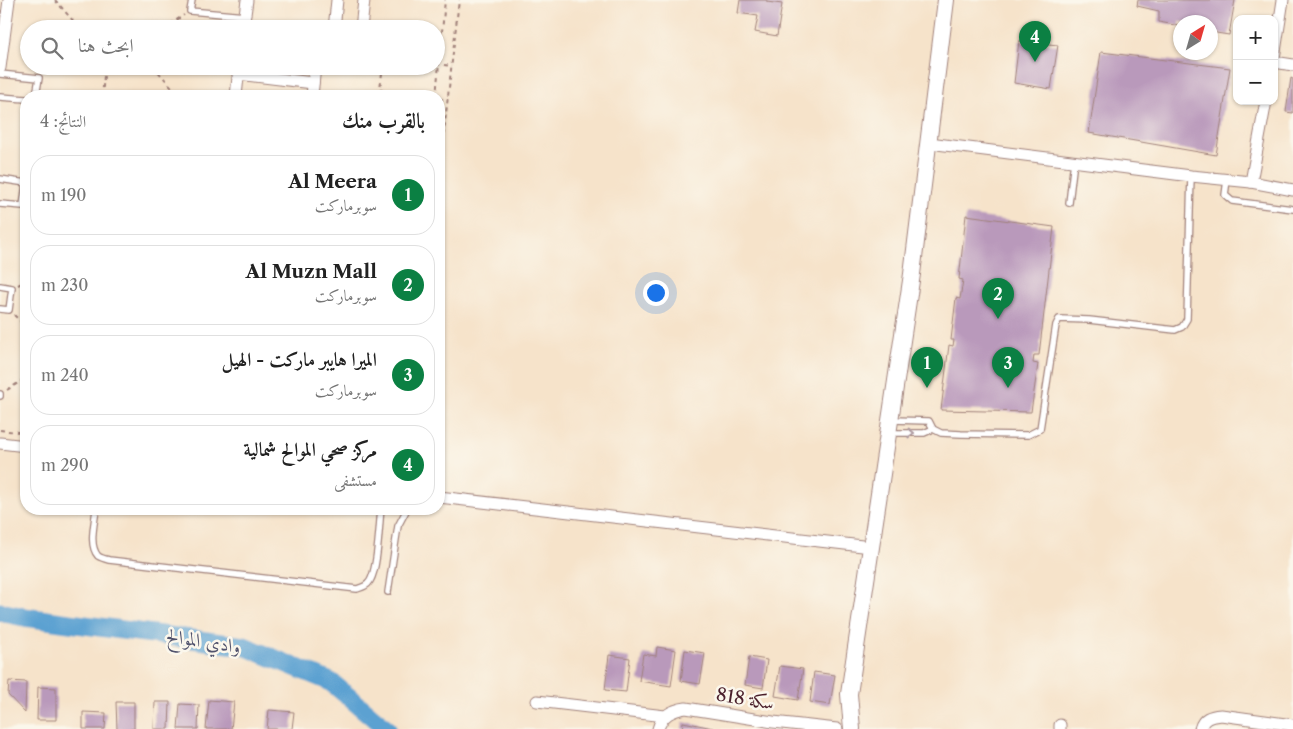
<!DOCTYPE html>
<html lang="ar">
<meta charset="utf-8">
<style>
:root{--surface:#fff;--page:#f6f6f6;--text:#222;--muted:#767676;--line:#e0e0e0;--accent:#0b8043}
body{margin:0;font-family:"Libre Caslon Text",Amiri,serif;background:var(--page);color:var(--text);direction:rtl}
.controls{position:absolute;right:15px;top:15px;display:grid;overflow:hidden;border-radius:10px;box-shadow:0 1px 4px #0004}
.controls button{width:45px;height:45px;display:grid;place-items:center;padding:0;border:0;border-bottom:1px solid var(--line);background:var(--surface);color:var(--text);font:25px sans-serif}
.compass{position:absolute;left:1173px;top:15px;width:45px;height:45px;border-radius:50%;background:var(--surface);box-shadow:0 1px 4px #0004;rotate:37deg}
.you{position:absolute;left:655px;top:292px;width:18px;height:18px;margin:-12px;border:4px solid #fff;border-radius:50%;background:#1a73e8;box-shadow:0 0 0 8px #1a73e833}
.badge{display:grid;place-items:center;width:32px;height:32px;border-radius:50%;background:var(--accent);color:#fff;font-size:16px;font-weight:700}
.pin{position:absolute;translate:-50% -41px;filter:drop-shadow(0 1px 2px #0008)}
.pin::after{content:'';position:absolute;top:26px;width:18px;height:15px;background:inherit;clip-path:polygon(0 0,100% 0,50% 100%)}
.list{margin:0;padding:0;list-style:none}
h2{display:flex;justify-content:space-between;align-items:center;height:65px;margin:0;padding:0 20px;font-size:21px}
h2 small{font-size:16px;font-weight:400;color:var(--muted)}
.list li{display:grid;grid-template-columns:32px 1fr auto;gap:15px;align-items:center;box-sizing:border-box;height:80px;margin:0 10px 10px;padding:0 10px;border:1px solid var(--line);border-radius:20px}
.list b{display:block;font-size:19px;white-space:nowrap}
.list p{margin:0;font-size:16px;white-space:nowrap;color:var(--muted)}
.list em{font-size:16px;font-style:normal;color:var(--muted)}
.icon{flex:none;width:28px;height:28px;fill:none;stroke:currentColor;stroke-width:2;stroke-linecap:round;stroke-linejoin:round}
.map{position:relative;flex:none;width:1293px;height:729px;overflow:hidden;direction:ltr}
.search{position:absolute;background:var(--surface);box-shadow:0 1px 4px #0004;left:20px;top:20px;width:425px;height:55px;display:flex;align-items:center;gap:12px;box-sizing:border-box;padding:0 18px;border-radius:28px;color:var(--muted);font-size:19px}
.panel{position:absolute;background:var(--surface);box-shadow:0 1px 4px #0004;left:20px;top:90px;width:425px;height:425px;border-radius:20px;direction:rtl}
.map>svg:first-child{display:block}
.lines{fill:none;stroke-linecap:round;stroke-linejoin:round}
.river{stroke:#5ba1d1;stroke-width:19}
.building{fill:#b999bb}
.lane-casing{stroke:#a0817a;stroke-width:8}
.street-casing{stroke:#a0817a;stroke-width:13}
.secondary-casing{stroke:#a0817a;stroke-width:18}
.path{stroke:#a0817a;stroke-width:2;stroke-dasharray:4 4;stroke-linecap:butt}
.lane{stroke:#fff;stroke-width:5.5}
.street{stroke:#fff;stroke-width:11}
.secondary{stroke:#fff;stroke-width:16}
.oneway{stroke:#ae9aa0}
.labels{text-anchor:middle;dominant-baseline:central;stroke-width:5;stroke-linejoin:round;paint-order:stroke}
.street-label{font-size:18px;fill:#4a1f2b;stroke:#fbf7ec}
.water-label{font-size:19px;font-style:italic;fill:#51536d;stroke:#fbf7ec}
</style>
<div class="map">
<svg width="1293" height="729" viewBox="0 0 1293 729">
<rect width="100%" height="100%" fill="#fbf7ec"/>
<filter id="ink" filterUnits="userSpaceOnUse"><feTurbulence type="fractalNoise" baseFrequency=".02" numOctaves="2"/><feDisplacementMap in="SourceGraphic" scale="10" xChannelSelector="R" yChannelSelector="G"/><feConvolveMatrix kernelMatrix="1 2 1 2 8 2 1 2 1" color-interpolation-filters="sRGB"/></filter>
<filter id="wash" filterUnits="userSpaceOnUse"><feTurbulence type="fractalNoise" baseFrequency=".0096" numOctaves="4" result="noise"/><feDisplacementMap in="SourceGraphic" scale="20" xChannelSelector="R" yChannelSelector="G"/><feGaussianBlur stdDeviation="1.12" result="paint"/><feColorMatrix in="noise" values="0 0 0 0 0 0 0 0 0 0 0 0 0 0 0 0 0 1.4 0 .05"/><feComposite in="paint" operator="in"/></filter>
<g filter="url(#wash)">
<rect width="100%" height="100%" fill="#f6e3ca"/>
<g class="lines">
<path class="river" d="M0,612L24,617L244,646L331,682L387,729"/>
</g>
<g id="blocks">
<g class="building">
<path d="M740,0H767V2L782,4L777,36L755,32L758,16L738,13Z"/>
<path d="M1138,0H1235L1229,35L1210,32V22H1180V26L1159,22V11L1137,6Z"/>
<path d="M1019,41L1058,45L1051,89L1014,83Z"/>
<path d="M1101,52L1230,68L1216,155L1089,133Z"/>
<path d="M1291,78L1293,79V113L1286,112Z"/>
<path d="M966,215L1054,227L1039,355H1034L1033,363L1038,364L1031,412L941,410L949,345L953,346L954,340H951L956,298L960,299L963,280L959,279Z"/>
<path d="M657,647L676,650L671,686L639,681L643,654L656,656Z"/>
<path d="M685,650L705,653L700,684L681,681Z"/>
<path d="M609,655L630,658L626,692L605,690Z"/>
<path d="M749,657L767,660L763,688L745,685Z"/>
<path d="M780,666L803,669L798,700L775,696Z"/>
<path d="M814,672L835,675L830,705L810,702Z"/>
<path d="M9,681L26,682L25,713L8,695Z"/>
<path d="M38,687L56,688V720H37Z"/>
<path d="M209,700L234,702L231,729H206Z"/>
<path d="M116,702H134V729H117Z"/>
<path d="M155,702H170L169,729H154Z"/>
<path d="M180,704L199,705L198,729H178Z"/>
<path d="M269,710L294,712L292,729H267Z"/>
<path d="M83,712L106,713L105,729H83Z"/>
<path d="M683,722L713,728V729H682Z"/>
</g>
</g>
</g>
<g filter="url(#ink)">
<use href="#blocks" fill-opacity="0" stroke="#a0817a" stroke-width="1"/>
<g class="lines">
<defs>
<g id="lane">
<path d="M192,0L190,11L245,16"/>
<path d="M0,74L39,78L36,96"/>
<path d="M0,97L26,99"/>
<path d="M0,179L26,183L23,206L0,204"/>
<path d="M1227,180L1225,195L1232,201L1293,209"/>
<path d="M1069,203L1074,161"/>
<path d="M0,286L12,288L9,310L0,309"/>
<path d="M0,394V396"/>
<path d="M892,420L929,421L933,429L941,433L961,434L1028,435L1040,429L1056,325L1059,319L1089,320L1175,330L1182,327L1187,319L1191,176"/>
<path d="M890,433H924L933,429"/>
<path d="M96,509C95,522 88,545 98,556C101,558 105,559 109,560L357,589C363,587 367,586 370,581C378,568 379,526 381,509"/>
<path d="M388,592L398,526L407,509"/>
</g>
<g id="street">
<path d="M243,29L247,0"/>
<path d="M334,29L337,0"/>
<path d="M361,29L364,0"/>
<path d="M1274,58L1283,0"/>
<path d="M1274,62L1293,65"/>
<path d="M0,68L9,0"/>
<path d="M238,74L313,83"/>
<path d="M236,96L239,68"/>
<path d="M312,96L315,66"/>
<path d="M929,143L1191,176L1251,182L1293,190"/>
<path d="M1251,182L1266,101"/>
<path d="M0,443L26,446"/>
<path d="M439,497L871,547"/>
<path d="M537,701L665,716"/>
<path d="M658,729C662,715 672,710 686,708L773,722L837,729"/>
<path d="M1060,729V725"/>
<path d="M1200,729C1203,718 1210,716 1221,715L1293,725"/>
</g>
<path id="secondary" d="M852,729L849,694L912,274L946,0"/>
</defs>
<use href="#lane" class="lane-casing"/>
<use href="#street" class="street-casing"/>
<use href="#secondary" class="secondary-casing"/>
<g class="path">
<path d="M55,0L76,24L130,29"/>
<path d="M163,29L184,15"/>
<path d="M436,64L452,66"/>
<path d="M153,66L180,96"/>
<path d="M45,74L56,66"/>
<path d="M383,92L380,88L383,66"/>
<path d="M102,96L105,66"/>
<path d="M375,96L378,93L383,92L416,96"/>
<path d="M436,96L445,0"/>
<path d="M439,99L448,100"/>
<path d="M439,175L459,0"/>
<path d="M18,285L26,281"/>
<path d="M14,315L26,327"/>
<path d="M7,390L26,378"/>
<path d="M0,430L26,433"/>
</g>
<use href="#lane" class="lane"/>
<use href="#street" class="street"/>
<use href="#secondary" class="secondary"/>
</g>
<defs><path id="oneway-chevron" d="M-2-3.5L2.5 0L-2 3.5" fill="none" stroke-width="1.6" stroke-linecap="round" stroke-linejoin="round" transform="scale(1.25)"/></defs>
<use class="oneway" href="#oneway-chevron" transform="translate(911 433) rotate(1)"/>
</g>
<g class="labels">
<g class="street-label">
<text transform="translate(745 699) rotate(9)">سكة 818</text>
</g>
<g class="water-label">
<text transform="translate(204 641) rotate(9)">وادي الموالح</text>
</g>
</g>
</svg>
<div class="controls">
<button>+</button>
<button>−</button>
</div>
<svg class="compass" viewBox="-18 -18 36 36"><path d="M0-13l5 13h-10z" fill="#e53935"/><path d="M0 13l5-13h-10z" fill="#767676"/></svg>
<div class="you"></div>
<div class="pin badge" style="left:927px;top:388px">1</div>
<div class="pin badge" style="left:998px;top:319px">2</div>
<div class="pin badge" style="left:1008px;top:388px">3</div>
<div class="pin badge" style="left:1035px;top:62px">4</div>
<div class="search"><svg class="icon" aria-label="search" viewBox="0 0 24 24"><circle cx="10" cy="10" r="6"/><path d="M15 15l6 6"/></svg>ابحث هنا</div>
<section class="panel">
<h2>بالقرب منك<small>النتائج: 4</small></h2>
<ul class="list">
<li><span class="badge">1</span><div><b>Al Meera</b><p>سوبرماركت</p></div><em>190 m</em></li>
<li><span class="badge">2</span><div><b>Al Muzn Mall</b><p>سوبرماركت</p></div><em>230 m</em></li>
<li><span class="badge">3</span><div><b>الميرا هايبر ماركت - الهيل</b><p>سوبرماركت</p></div><em>240 m</em></li>
<li><span class="badge">4</span><div><b>مركز صحي الموالح شمالية</b><p>مستشفى</p></div><em>290 m</em></li>
</ul>
</section>
</div>
